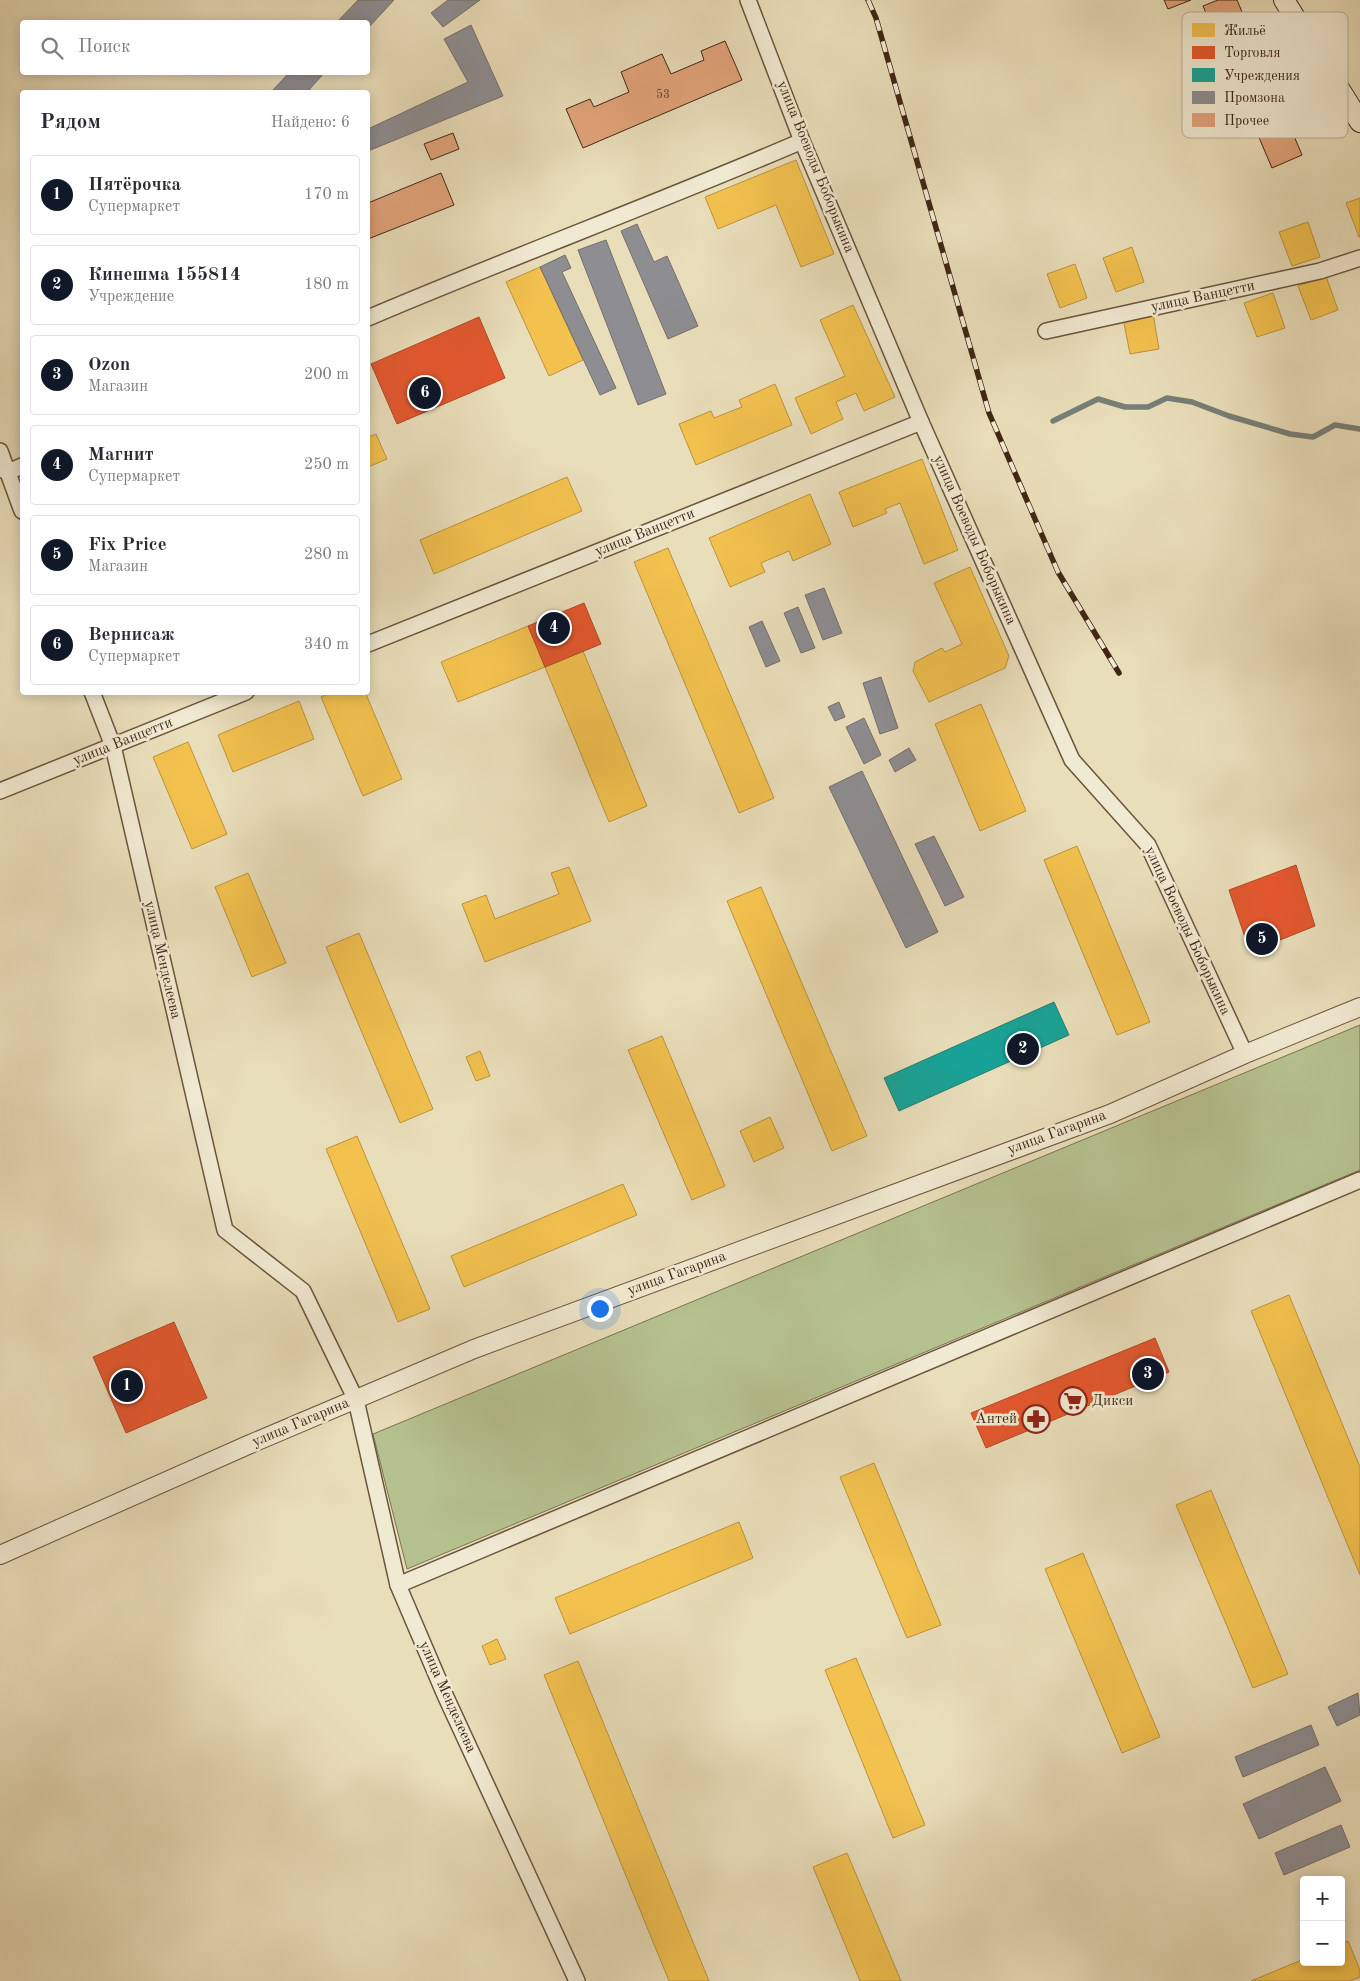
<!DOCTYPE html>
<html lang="ru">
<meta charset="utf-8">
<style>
:root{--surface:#fff;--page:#f7f7f7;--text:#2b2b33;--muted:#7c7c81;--line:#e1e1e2;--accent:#111827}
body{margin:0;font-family:"Old Standard TT",serif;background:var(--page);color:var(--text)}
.controls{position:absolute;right:15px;bottom:15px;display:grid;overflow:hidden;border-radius:5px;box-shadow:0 2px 12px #0003}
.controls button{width:45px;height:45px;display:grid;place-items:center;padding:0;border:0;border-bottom:1px solid var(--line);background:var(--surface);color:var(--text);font:25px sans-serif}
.you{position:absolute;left:599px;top:1308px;width:18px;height:18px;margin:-12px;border:4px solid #fff;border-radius:50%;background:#1a73e8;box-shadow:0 0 0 8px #1a73e833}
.badge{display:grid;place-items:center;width:32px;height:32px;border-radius:50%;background:var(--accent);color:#fff;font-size:16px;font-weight:700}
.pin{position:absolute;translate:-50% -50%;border:2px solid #fff;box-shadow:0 1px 5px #0006}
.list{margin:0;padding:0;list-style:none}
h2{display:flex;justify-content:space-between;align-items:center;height:65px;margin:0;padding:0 20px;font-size:21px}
h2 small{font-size:16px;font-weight:400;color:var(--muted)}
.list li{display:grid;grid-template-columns:32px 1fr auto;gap:15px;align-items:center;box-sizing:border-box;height:80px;margin:0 10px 10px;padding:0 10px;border:1px solid var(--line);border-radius:5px}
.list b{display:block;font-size:19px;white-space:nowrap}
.list p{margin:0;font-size:16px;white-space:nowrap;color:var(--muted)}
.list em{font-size:16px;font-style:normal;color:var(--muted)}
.icon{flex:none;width:28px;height:28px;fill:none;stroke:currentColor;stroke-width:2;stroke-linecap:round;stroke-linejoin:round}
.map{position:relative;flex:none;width:1360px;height:1981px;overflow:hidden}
.search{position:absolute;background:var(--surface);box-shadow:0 2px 12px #0003;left:20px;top:20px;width:350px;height:55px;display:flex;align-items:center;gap:12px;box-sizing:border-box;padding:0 18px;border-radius:5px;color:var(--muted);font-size:19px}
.panel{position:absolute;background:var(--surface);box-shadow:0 2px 12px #0003;left:20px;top:90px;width:350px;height:605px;border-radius:5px}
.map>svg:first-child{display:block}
.green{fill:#b6c190;stroke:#7b7451}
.homes{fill:#f2c14e;stroke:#bd923c}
.shops{fill:#e4572e;stroke:#b34826}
.public{fill:#17a398;stroke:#237e70}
.industry{fill:#8d8d92;stroke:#766e6c}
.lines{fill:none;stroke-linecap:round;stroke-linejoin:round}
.stream{stroke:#777f77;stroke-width:5.5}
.building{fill:#e2a37a;stroke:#402612}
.minor-casing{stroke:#6a543c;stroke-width:18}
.tertiary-casing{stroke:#6a543c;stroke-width:20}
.secondary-casing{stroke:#402612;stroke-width:22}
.minor{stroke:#f1ead2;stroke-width:15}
.tertiary{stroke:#f1ead2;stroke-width:18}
.secondary{stroke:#f1ead2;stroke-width:20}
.rail-casing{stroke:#402612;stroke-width:5.5}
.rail{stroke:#f1ead2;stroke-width:4;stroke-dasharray:11;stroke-linecap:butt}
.labels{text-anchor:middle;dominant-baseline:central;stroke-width:5;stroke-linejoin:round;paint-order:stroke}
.number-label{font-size:12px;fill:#68452c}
.street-label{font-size:15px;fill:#402612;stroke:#f1ead2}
.poi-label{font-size:15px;fill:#402612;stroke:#f1ead2;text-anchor:start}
.key{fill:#f1ead2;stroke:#bcaf98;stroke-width:1}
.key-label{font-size:14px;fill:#402612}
</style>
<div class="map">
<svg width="1360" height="1981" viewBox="0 0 1360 1981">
<rect width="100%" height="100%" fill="#e9deba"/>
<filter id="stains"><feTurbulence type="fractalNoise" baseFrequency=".004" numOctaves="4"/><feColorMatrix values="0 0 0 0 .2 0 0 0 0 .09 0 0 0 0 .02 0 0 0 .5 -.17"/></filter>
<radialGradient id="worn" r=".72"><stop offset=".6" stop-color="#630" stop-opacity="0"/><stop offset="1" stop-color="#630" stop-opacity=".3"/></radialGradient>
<path class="green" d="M1360,1025V1170L407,1569L373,1434Z"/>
<g class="homes">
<path d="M796,160L834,254L801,267L776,205L718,229L705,197Z"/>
<path d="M1360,198V237H1359L1346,203Z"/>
<path d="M1308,222L1320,257L1292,266L1279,232Z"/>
<path d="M1132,247L1144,282L1116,292L1103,258Z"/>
<path d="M1075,264L1087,298L1060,308L1047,274Z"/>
<path d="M540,267L583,360L549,376L506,282Z"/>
<path d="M1326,276L1338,310L1311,320L1298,286Z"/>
<path d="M1273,293L1285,328L1257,337L1244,303Z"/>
<path d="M853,305L895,397L864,411L856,393L836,402L843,419L811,434L795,398L845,376L820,320Z"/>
<path d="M1153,313L1159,349L1130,354L1123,318Z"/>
<path d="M775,384L792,425L696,465L679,424L711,411L714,418L742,407L739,400Z"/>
<path d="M376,434L387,459L368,467V437Z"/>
<path d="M922,459L958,550L924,564L900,503L885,509L887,513L853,527L839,492Z"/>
<path d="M567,477L582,511L434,574L420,540Z"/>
<path d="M810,494L831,544L793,561L789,551L761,563L765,572L730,587L709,538Z"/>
<path d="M668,548L774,798L739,813L634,562Z"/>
<path d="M970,567L1009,656L1005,668L929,702L913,671L915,662L942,648L945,652L962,644L934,583Z"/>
<path d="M528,626L545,667L458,702L441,662Z"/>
<path d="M583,651L647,806L609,822L545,667Z"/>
<path d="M332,692H365L402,779L363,796L321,697Z"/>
<path d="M299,701L314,739L233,772L218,735Z"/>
<path d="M981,704L1026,811L980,831L935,724Z"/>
<path d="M188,742L227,834L192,849L153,757Z"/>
<path d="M1077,846L1150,1022L1117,1035L1044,860Z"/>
<path d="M569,867L591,921L485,962L462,904L486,895L495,919L559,894L551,873Z"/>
<path d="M248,873L286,963L252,977L215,887Z"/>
<path d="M761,887L867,1136L832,1151L727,901Z"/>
<path d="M359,933L433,1109L400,1123L326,947Z"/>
<path d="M662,1036L725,1186L692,1200L628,1050Z"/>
<path d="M480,1051L490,1076L476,1081L466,1057Z"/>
<path d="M770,1117L784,1148L754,1162L740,1131Z"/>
<path d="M357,1136L430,1309L398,1322L326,1149Z"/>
<path d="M623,1184L637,1215L464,1287L451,1256Z"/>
<path d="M1289,1295L1360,1467V1575L1251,1311Z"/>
<path d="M874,1463L941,1625L907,1638L840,1477Z"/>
<path d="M1211,1490L1288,1674L1253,1688L1176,1505Z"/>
<path d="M739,1522L753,1558L570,1634L555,1598Z"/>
<path d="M1083,1553L1160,1737L1122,1753L1045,1569Z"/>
<path d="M497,1639L506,1659L490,1665L482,1646Z"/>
<path d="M856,1658L925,1825L893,1838L825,1670Z"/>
<path d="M578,1661L709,1981H669L544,1675Z"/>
<path d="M847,1853L901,1981H860L813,1867Z"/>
<path d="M1348,1941L1360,1970V1977L1349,1981H1251L1304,1959V1962H1341V1944Z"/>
</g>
<g class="shops">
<path d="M479,317L505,378L397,424L371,364Z"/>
<path d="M584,603L601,644L545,667L528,626Z"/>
<path d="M1296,865L1315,926L1250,952L1229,890Z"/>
<path d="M174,1322L207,1398L126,1433L93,1357Z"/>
<path d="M1155,1338L1169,1372L986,1448L971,1413Z"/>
</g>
<path class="public" d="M1054,1002L1069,1035L899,1111L884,1078Z"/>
<g class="industry">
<path d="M358,0H394L368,28V22H337Z"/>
<path d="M448,0H480L443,27L431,13Z"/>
<path d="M471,25L503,96L368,151V129L468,82L444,39Z"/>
<path d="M290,72H325L307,92H271Z"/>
<path d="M637,224L654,262L667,256L698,326L668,339L621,231Z"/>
<path d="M606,240L666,394L638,405L578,250Z"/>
<path d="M565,255L571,268L562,272L616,388L600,395L540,267Z"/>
<path d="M824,588L842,633L823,640L805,595Z"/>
<path d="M798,607L815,648L801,653L784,613Z"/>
<path d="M762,621L780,661L766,667L749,627Z"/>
<path d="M881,677L898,728L880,734L863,683Z"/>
<path d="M839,702L845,717L835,721L828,707Z"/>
<path d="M864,718L881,755L864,764L846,727Z"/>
<path d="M909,748L916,760L895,772L889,760Z"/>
<path d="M862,771L938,932L906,948L829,787Z"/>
<path d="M934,836L964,897L945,906L915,844Z"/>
<path d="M1358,1693L1360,1715L1337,1726L1328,1707Z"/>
<path d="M1311,1725L1319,1745L1243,1777L1235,1757Z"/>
<path d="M1325,1767L1341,1801L1259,1839L1243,1804Z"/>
<path d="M1341,1825L1350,1847L1284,1875L1275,1853Z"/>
</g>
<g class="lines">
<path class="stream" d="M1053,421L1098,399L1125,407H1148L1167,398L1192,402L1229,416L1290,434L1313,437L1335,425L1360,429"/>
</g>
<g class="building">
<path d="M1164,0H1191L1168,9Z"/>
<path d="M1218,0H1237L1302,155L1272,168L1203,6Z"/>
<path d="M725,41L742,80L583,148L566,109L590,99L594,107L629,92L621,72L662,54L671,74L704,60L701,51Z"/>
<path d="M453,133L459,149L431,160L424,144Z"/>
<path d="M441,173L454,205L368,239V203Z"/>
</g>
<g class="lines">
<defs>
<g id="minor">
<path d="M748,0L802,141L921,422L1072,760L1148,845L1245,1054"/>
<path d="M368,318C511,257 658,203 802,141"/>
<path d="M1046,331L1320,271L1360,258"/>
<path d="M0,451L22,511"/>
<path d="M0,469L8,472L22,466"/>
<path d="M368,644L921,422"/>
<path d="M92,692L113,746L225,1230L303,1291L356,1400L398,1585L445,1695L577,1981"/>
<path d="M0,791L246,692"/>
<path d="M398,1585L1360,1180"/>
</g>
<path id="tertiary" d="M0,1555L248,1445L474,1349L1110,1114L1245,1054L1360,1007"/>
<path id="secondary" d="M1284,0L1360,122"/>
</defs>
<use href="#minor" class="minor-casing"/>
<use href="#tertiary" class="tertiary-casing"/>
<use href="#secondary" class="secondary-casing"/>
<use href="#minor" class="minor"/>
<use href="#tertiary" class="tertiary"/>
<use href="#secondary" class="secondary"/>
<defs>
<path id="rail" d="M868,0L876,18L989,413L1058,572L1119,673"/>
</defs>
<use href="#rail" class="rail-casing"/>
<use href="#rail" class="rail"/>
</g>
<defs>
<symbol id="supermarket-ring" viewBox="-11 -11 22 22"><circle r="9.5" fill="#f1ead2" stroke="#8f2418" stroke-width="1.5"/><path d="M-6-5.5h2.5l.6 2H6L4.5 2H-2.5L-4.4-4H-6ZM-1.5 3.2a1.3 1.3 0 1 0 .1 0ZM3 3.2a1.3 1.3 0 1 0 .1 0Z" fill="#8f2418"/></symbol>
<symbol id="pharmacy-ring" viewBox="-11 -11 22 22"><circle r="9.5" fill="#f1ead2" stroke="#8f2418" stroke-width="1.5"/><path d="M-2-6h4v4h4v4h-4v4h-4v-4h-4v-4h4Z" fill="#8f2418"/></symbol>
</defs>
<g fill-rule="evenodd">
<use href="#supermarket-ring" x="1057" y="1385" width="32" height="32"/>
<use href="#pharmacy-ring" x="1020" y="1403" width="32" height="32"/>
</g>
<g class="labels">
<g class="number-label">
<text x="663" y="95">53</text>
</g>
<g class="street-label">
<text transform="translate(815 167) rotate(68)">улица Воеводы Боборыкина</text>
<text transform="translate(1203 297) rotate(-12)">улица Ванцетти</text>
<text transform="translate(645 533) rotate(-22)">улица Ванцетти</text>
<text transform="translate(974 540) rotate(66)">улица Воеводы Боборыкина</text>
<text transform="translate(123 742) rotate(-22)">улица Ванцетти</text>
<text transform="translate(1187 931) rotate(65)">улица Воеводы Боборыкина</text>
<text transform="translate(162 960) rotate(77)">улица Менделеева</text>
<text transform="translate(1057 1133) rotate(-20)">улица Гагарина</text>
<text transform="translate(677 1274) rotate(-20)">улица Гагарина</text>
<text transform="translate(301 1423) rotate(-23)">улица Гагарина</text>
<text transform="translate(447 1697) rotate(66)">улица Менделеева</text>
</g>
<g class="poi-label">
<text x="1092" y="1401">Дикси</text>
<text x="1017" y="1419" text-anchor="end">Антей</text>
</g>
</g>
<rect x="1182" y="12" width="166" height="126" rx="8" class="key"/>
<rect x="1192" y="23" width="23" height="14" fill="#f2c14e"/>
<rect x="1192" y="46" width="23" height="13" fill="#e4572e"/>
<rect x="1192" y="68" width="23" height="14" fill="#17a398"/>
<rect x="1192" y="91" width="23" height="13" fill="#8d8d92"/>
<rect x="1192" y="113" width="23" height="14" fill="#e2a37a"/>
<g class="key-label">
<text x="1224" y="35">Жильё</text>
<text x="1224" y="57">Торговля</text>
<text x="1224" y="80">Учреждения</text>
<text x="1224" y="102">Промзона</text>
<text x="1224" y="125">Прочее</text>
</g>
<rect width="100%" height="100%" filter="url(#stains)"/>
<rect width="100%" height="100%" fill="url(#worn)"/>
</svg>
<div class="controls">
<button>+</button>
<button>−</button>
</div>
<div class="you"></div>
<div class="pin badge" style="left:127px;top:1386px">1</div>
<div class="pin badge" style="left:1023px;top:1049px">2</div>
<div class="pin badge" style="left:1148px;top:1374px">3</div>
<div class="pin badge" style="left:554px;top:628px">4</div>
<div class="pin badge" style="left:1262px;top:939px">5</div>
<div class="pin badge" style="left:425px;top:393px">6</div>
<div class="search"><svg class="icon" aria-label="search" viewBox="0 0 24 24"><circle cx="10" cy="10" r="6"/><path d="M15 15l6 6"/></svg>Поиск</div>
<section class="panel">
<h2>Рядом<small>Найдено: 6</small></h2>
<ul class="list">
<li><span class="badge">1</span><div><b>Пятёрочка</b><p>Супермаркет</p></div><em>170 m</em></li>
<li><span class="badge">2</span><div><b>Кинешма 155814</b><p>Учреждение</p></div><em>180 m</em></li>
<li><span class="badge">3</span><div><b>Ozon</b><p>Магазин</p></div><em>200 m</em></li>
<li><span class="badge">4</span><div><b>Магнит</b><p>Супермаркет</p></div><em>250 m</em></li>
<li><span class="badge">5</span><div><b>Fix Price</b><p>Магазин</p></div><em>280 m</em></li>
<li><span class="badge">6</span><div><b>Вернисаж</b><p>Супермаркет</p></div><em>340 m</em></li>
</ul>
</section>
</div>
